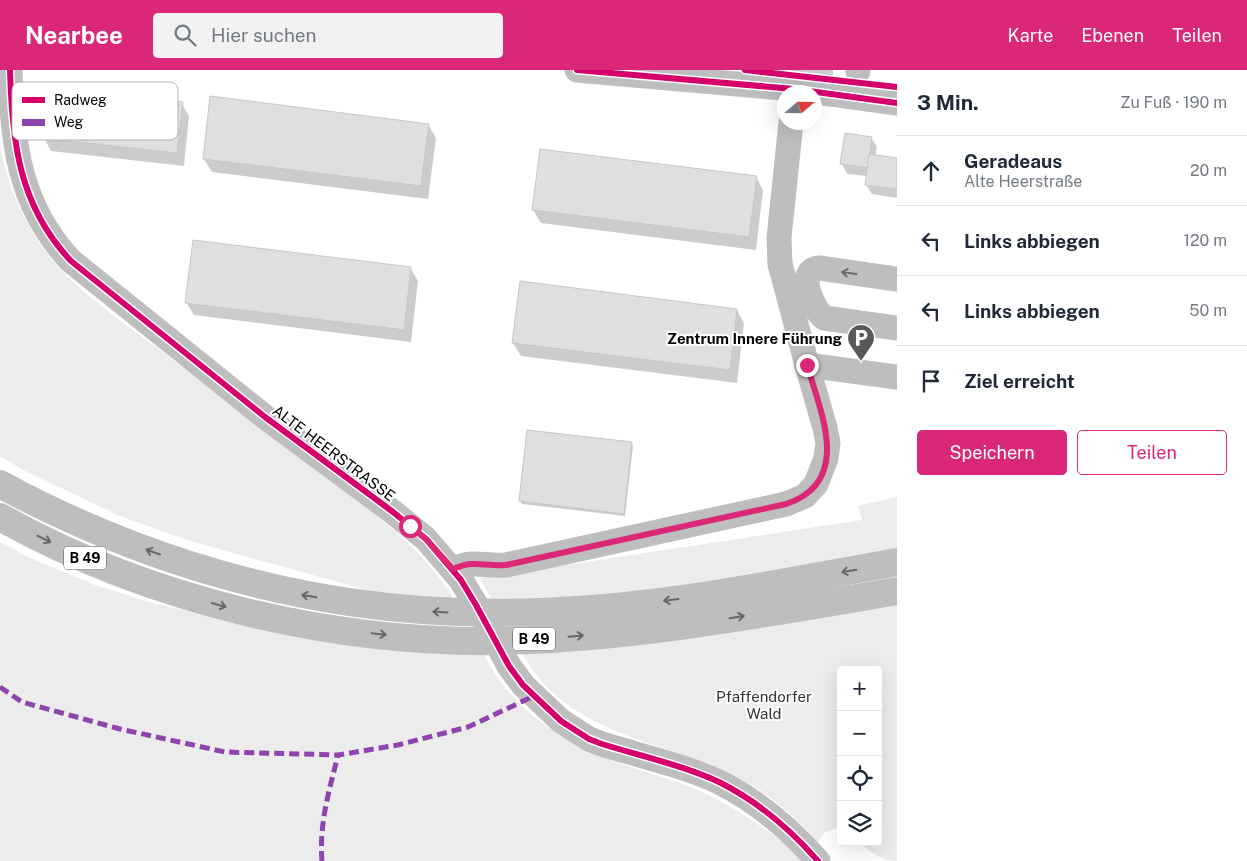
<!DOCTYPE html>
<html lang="de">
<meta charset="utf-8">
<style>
:root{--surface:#fff;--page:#f2f2f3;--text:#1f2937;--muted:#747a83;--line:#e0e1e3;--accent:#db2777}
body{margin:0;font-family:"Public Sans",sans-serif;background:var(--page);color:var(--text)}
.controls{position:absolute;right:15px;bottom:15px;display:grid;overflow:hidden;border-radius:5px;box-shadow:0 5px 20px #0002}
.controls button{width:45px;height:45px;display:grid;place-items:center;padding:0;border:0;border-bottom:1px solid var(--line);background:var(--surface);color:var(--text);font:25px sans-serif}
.compass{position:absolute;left:777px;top:15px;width:45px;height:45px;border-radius:50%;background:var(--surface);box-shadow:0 5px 20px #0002;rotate:70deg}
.stop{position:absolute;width:15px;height:15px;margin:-11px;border:4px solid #db2777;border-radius:50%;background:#fff}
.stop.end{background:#db2777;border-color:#fff;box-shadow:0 1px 5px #0008}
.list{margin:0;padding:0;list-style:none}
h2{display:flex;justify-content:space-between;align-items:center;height:65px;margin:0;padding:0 20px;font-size:21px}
h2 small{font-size:16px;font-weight:400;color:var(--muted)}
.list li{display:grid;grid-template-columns:32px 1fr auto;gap:15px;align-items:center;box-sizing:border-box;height:70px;padding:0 20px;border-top:1px solid var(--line)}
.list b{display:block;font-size:19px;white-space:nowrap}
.list p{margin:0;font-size:16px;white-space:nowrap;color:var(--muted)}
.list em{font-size:16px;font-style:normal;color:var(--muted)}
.actions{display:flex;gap:10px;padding:15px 20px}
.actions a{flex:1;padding:11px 0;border:1px solid var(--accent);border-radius:5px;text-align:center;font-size:18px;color:var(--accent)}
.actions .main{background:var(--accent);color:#fff}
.icon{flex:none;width:28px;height:28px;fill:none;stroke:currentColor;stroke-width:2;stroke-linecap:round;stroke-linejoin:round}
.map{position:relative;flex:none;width:897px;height:791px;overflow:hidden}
header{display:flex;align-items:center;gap:30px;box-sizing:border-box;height:70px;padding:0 25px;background:var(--accent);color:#fff}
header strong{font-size:24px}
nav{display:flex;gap:28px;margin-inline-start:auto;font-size:18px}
.search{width:350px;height:45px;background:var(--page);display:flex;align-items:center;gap:12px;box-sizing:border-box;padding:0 18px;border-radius:5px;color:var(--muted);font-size:19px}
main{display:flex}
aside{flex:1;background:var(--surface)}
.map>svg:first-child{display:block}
.green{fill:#ececec}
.shadow{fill:#0003}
.building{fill:#dfdfdf;stroke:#c7c7c7}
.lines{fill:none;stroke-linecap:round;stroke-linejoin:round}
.minor{stroke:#bebebe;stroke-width:25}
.highway{stroke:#bebebe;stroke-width:28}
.quiet{stroke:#8e44ad;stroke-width:5;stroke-dasharray:10 5;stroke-linecap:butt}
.cycleway-casing{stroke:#fff;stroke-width:9}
.cycleway{stroke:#d6006c;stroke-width:6}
.oneway{stroke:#686868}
.route{stroke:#db2777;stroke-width:6}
.labels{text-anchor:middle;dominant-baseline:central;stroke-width:4;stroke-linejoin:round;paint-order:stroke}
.shield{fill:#fff;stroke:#4c4c4c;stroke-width:1}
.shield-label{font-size:14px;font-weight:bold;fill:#000}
.poi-label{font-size:15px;font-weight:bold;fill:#000;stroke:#fff;text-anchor:end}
.street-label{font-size:15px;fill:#000;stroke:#fff}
.park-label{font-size:15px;fill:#333;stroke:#fff}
.key{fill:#fff;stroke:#b2b2b2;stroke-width:1}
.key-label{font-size:14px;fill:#000}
</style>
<header>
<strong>Nearbee</strong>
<div class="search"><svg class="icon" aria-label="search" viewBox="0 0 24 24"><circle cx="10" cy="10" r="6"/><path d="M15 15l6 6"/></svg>Hier suchen</div>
<nav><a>Karte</a><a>Ebenen</a><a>Teilen</a></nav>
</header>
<main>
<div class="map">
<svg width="897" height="791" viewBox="0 0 897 791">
<rect width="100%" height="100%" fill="#fff"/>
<g class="green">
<path d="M0,75C2,90 7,105 12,119C21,141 31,163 46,182C75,220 119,249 157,278C209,317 261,357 313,397C365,436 420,474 455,530L374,522L187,470L120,446L23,400L0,386Z"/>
<path d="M897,427V482L794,499L617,524L492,531L480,508L862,450L858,436Z"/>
<path d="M0,472L28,487L95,515L149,532L279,562L327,572L376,578L483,583C511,640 564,673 622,694C642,701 663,707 683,714C727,731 770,760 805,791H0Z"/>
<path d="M897,533V791C883,791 870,784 861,772H878V600H841V756L824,763L818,772C795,746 770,724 739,708C678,676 603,670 551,621C539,610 530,596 521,582Z"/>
</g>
<g class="shadow">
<path d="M784,0H833V6Z"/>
<path d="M182,34L189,46L184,96L51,81L44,68Z"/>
<path d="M428,55L436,68L428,129L212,102L204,89Z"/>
<path d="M871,68L877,77L875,86L897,89V128L872,124L866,115L867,106L847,104L842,94Z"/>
<path d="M756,107L763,120L756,180L541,153L533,140Z"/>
<path d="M411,199L418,211L411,272L194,245L186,232Z"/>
<path d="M737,240L744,253L737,313L521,286L513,273Z"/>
<path d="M631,373L633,376L625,446L522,434L520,431Z"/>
</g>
<g class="building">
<path d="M48,17L183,32L177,83L42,68Z"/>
<path d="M210,26L429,54L421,116L203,89Z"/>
<path d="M845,63L872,67L868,98L840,94Z"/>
<path d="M540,79L757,106L749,167L532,140Z"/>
<path d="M869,84L897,88V119L865,115Z"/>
<path d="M193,170L411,197L404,260L185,233Z"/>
<path d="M520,211L737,239L730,300L512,273Z"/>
<path d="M527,360L632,372L624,444L519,431Z"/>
</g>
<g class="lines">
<g class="minor">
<path d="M10,0C12,72 19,136 71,191L265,347L393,442L426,469L461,510L476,535L509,596L523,615L561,651L589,669L602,674C640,686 682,695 719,712C757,731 790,759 818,791"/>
<path d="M577,0L794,19L897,33"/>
<path d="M858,1V0"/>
<path d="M897,209L819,198C795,201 813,239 824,248L897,258"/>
<path d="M807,295L897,307"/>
<path d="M453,499C476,489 483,497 506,495L786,434L805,426L816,414L826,388L828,373L825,358L807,295L780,194L779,168L791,52"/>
</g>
<g class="highway">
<path d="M0,414C42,437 86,457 130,474C276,530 421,551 576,540C684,533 791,511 897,492"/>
<path d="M0,447C148,530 333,574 502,571C635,568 767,543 897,521"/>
</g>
<g class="quiet">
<path d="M0,617L22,632L120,659L225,682L338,685L398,675L468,657L534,626"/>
<path d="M322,791C319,754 329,721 338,685"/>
</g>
<defs>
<g id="cycleway">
<path d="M10,0C12,72 19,136 71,191L265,347L393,442L426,469L461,510L476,535L509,596L523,615L561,651L589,669L602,674C640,686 682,695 719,712C757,731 790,759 818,791"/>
<path d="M577,0L794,19L897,33"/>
<path d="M745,0L897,17"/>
</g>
</defs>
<use href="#cycleway" class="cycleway-casing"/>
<use href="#cycleway" class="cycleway"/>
</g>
<defs><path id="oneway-shaft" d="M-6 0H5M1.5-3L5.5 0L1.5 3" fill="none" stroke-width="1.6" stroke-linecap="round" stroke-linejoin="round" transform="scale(1.25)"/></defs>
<g class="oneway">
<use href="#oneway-shaft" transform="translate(849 203) rotate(-172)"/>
<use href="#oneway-shaft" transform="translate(44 469) rotate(26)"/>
<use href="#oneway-shaft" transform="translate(153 482) rotate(-161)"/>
<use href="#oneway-shaft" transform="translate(849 501) rotate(170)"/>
<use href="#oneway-shaft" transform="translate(309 526) rotate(-170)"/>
<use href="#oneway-shaft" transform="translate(671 530) rotate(173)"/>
<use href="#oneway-shaft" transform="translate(219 535) rotate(16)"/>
<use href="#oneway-shaft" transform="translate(440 542) rotate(-176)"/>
<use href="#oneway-shaft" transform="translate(737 547) rotate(-9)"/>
<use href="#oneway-shaft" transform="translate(379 564) rotate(6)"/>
<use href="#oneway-shaft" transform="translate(576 566) rotate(-5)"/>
</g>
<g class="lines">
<path class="route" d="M410,456L426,469L453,499C476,489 483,497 506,495L786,434C853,412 821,343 807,295"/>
</g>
<defs>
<symbol id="parking-pin" viewBox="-11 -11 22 30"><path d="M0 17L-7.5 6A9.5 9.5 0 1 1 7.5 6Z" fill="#595959" stroke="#fff"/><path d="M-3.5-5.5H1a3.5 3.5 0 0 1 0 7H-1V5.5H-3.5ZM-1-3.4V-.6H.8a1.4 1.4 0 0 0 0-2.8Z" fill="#fff"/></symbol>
</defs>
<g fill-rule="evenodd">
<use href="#parking-pin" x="845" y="252" width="32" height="43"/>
</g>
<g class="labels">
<g class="shield">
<rect x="64" y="476.5" width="42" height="23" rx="4"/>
<rect x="513" y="557.5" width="42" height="23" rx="4"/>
</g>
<g class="shield-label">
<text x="85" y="488">B 49</text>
<text x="534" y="569">B 49</text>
</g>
<g class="poi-label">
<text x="842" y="268">Zentrum Innere Führung</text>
</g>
<g class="street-label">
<text transform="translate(334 383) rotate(37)">ALTE HEERSTRASSE</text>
</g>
<g class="park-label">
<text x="764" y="626">Pfaffendorfer<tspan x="764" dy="17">Wald</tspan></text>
</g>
</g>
<rect x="12" y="12" width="166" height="58" rx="8" class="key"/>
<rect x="22" y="27" width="23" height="6" fill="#d6006c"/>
<rect x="22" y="49" width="23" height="7" fill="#8e44ad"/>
<g class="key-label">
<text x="54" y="35">Radweg</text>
<text x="54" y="57">Weg</text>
</g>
</svg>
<div class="controls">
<button>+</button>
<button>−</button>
<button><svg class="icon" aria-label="locate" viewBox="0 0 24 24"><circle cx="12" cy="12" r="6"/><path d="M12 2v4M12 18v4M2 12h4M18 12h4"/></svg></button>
<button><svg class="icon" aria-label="layers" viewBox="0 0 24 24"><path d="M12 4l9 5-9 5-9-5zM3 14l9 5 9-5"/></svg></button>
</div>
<svg class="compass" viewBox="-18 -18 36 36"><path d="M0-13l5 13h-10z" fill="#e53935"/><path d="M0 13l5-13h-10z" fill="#747a83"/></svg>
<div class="stop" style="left:410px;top:456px"></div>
<div class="stop end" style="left:807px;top:295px"></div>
</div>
<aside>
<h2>3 Min.<small>Zu Fuß · 190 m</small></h2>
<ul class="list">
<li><svg class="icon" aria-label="ahead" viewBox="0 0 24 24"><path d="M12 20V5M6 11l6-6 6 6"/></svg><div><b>Geradeaus</b><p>Alte Heerstraße</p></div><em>20 m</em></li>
<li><svg class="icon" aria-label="left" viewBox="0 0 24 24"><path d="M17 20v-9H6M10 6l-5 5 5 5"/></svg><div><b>Links abbiegen</b></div><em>120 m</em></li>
<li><svg class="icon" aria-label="left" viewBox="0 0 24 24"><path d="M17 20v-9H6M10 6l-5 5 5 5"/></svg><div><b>Links abbiegen</b></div><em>50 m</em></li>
<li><svg class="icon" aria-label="arrive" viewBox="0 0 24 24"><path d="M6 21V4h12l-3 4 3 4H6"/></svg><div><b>Ziel erreicht</b></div></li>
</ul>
<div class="actions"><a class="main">Speichern</a><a>Teilen</a></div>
</aside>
</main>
